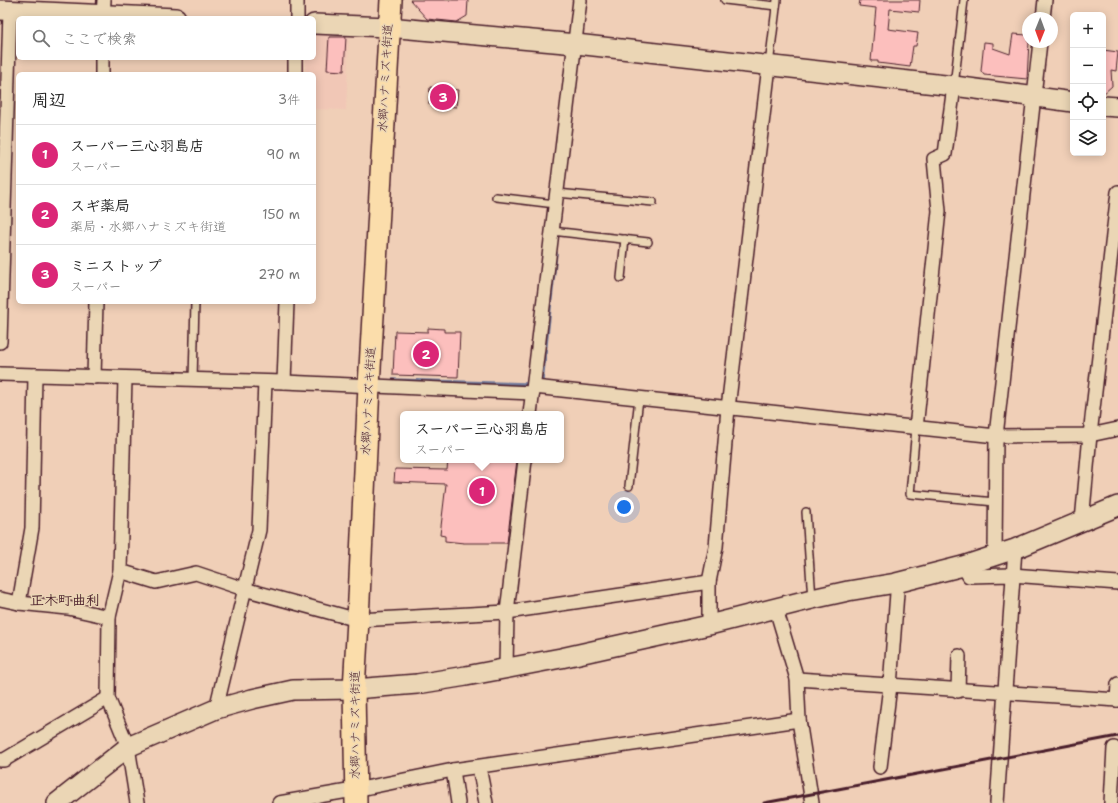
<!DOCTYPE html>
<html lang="ja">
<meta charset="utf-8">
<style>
:root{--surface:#fff;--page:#f6f6f6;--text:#222;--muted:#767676;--line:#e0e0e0;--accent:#db2777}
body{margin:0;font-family:"Shantell Sans","Klee One",sans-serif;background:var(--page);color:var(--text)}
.controls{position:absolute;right:12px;top:12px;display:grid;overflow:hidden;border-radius:6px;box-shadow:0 2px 10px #0003}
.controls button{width:36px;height:36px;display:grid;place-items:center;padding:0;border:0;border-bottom:1px solid var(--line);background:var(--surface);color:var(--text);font:20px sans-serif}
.compass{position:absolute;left:1022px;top:12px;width:36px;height:36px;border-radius:50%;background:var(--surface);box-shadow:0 2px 10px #0003;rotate:181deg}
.you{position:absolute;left:624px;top:507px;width:14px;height:14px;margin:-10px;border:3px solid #fff;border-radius:50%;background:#1a73e8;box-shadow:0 0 0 6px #1a73e833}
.badge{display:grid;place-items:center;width:26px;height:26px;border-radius:50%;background:var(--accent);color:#fff;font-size:13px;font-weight:700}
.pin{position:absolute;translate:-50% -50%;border:2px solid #fff;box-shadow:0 1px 4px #0006}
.popup{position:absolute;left:400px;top:411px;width:164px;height:52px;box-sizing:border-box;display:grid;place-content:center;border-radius:6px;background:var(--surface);filter:drop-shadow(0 1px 3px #0005);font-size:13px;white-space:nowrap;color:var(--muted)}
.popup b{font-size:15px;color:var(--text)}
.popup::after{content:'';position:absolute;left:50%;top:100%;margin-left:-8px;border:8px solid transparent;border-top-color:var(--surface)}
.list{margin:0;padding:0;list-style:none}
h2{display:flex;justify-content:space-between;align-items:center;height:52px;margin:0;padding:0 16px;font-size:17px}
h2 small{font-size:13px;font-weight:400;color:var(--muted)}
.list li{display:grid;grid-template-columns:26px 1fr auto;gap:12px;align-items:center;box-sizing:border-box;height:60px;padding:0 16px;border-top:1px solid var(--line)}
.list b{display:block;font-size:15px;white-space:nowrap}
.list p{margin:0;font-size:13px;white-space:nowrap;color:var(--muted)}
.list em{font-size:13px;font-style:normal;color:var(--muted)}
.icon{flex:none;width:22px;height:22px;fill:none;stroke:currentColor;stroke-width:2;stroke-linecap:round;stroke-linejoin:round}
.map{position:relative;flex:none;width:1118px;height:803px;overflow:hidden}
.search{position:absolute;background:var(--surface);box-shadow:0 2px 10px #0003;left:16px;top:16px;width:300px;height:44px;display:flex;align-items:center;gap:10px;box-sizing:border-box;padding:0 14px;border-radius:6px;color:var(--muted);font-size:15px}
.panel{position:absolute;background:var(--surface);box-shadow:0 2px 10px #0003;left:16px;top:72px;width:300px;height:232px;border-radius:6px}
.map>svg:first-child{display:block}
.built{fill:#f1c7b6}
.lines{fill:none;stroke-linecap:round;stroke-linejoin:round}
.stream{stroke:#747d9d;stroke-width:3.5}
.building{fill:#fcbfbd;stroke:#4a1f2b}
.lane-casing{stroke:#4a1f2b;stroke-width:10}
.street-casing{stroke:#4a1f2b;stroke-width:16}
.secondary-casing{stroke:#4a1f2b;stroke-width:22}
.primary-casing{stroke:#4a1f2b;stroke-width:24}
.lane{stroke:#ebd6b5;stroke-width:7}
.street{stroke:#ebd6b5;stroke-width:13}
.secondary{stroke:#ebd6b5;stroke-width:19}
.primary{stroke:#fbddab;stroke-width:21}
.rail{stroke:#4a1f2b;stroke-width:3}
.labels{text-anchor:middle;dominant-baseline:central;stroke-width:3;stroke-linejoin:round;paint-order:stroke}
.street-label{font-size:12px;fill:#4a1f2b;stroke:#ebd6b5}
.quarter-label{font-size:14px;font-weight:bold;fill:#4a1f2b;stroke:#ebd6b5}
</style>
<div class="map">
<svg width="1118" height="803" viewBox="0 0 1118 803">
<rect width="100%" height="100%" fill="#f0cfb7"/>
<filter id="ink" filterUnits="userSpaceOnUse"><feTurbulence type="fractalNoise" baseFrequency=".025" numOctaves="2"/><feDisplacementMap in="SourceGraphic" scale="8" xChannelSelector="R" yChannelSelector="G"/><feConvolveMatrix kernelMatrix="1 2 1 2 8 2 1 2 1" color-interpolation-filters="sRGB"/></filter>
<g filter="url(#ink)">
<path class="built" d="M314,33L349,36L346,110L314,109V74H305L306,58H314Z"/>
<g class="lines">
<g class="stream">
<path d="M393,380L526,384"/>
<path d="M542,381L556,253"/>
</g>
</g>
<g class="building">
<path d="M410,0H468L467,16L457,22L427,19Z"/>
<path d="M860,0H920L919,12L890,9L888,29L918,33L916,46H913L910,67L878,63V61H871L876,8L859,6Z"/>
<path d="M1013,34L1028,35V42H1029L1027,79L984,75L981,71L984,42L993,43V48L1010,54Z"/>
<path d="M329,37H346L344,71L327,70Z"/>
<path d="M1103,50L1118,52L1116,71L1111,70L1112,86L1103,94Z"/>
<path d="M430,87L458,90L456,107L429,104Z"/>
<path d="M428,328L444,329V332H460L458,377L393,375L395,331L428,332Z"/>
<path d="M448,460H517L507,543H464L445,541V536L440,535L446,484L394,482L395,469L447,470Z"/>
</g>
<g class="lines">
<defs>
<g id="lane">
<path d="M725,0L776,6"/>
<path d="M769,65L777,0"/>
<path d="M954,86L964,0"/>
<path d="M557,193L653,202"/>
<path d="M496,197L555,204"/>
<path d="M552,231L648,242"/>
<path d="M621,278L625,239"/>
<path d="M193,380L195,302"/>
<path d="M916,428L910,494L995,502"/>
<path d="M629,486L639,398"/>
<path d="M806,512L812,599"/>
</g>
<g id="street">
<path d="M103,18L104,0"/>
<path d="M297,18V0"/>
<path d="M1043,18L1045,0"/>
<path d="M102,74V58"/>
<path d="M295,74V58"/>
<path d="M0,342L10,11"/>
<path d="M0,374L284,382L533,393"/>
<path d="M94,377L96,302"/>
<path d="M125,378L120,571L109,617L108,698L128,747L137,803"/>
<path d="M284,382L287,302"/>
<path d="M534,387L996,436L1090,435L1118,429"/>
<path d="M530,414L580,0"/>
<path d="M916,428L939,211L934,159L945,154L954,86"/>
<path d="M1082,521L1090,435L1118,192"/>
<path d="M995,555L996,436L1040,42"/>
<path d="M963,566L969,576L1012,575L1118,583"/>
<path d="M120,571L156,582L196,573L244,589L358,620L507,612L709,582"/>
<path d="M0,599L19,603L68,608L109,617"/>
<path d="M19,603L32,528L35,375"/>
<path d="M776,609L797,679L799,720L812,803"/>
<path d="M709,625V582L716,547L728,408L769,66"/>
<path d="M506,668L507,612L525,460"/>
<path d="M797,679L1118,700"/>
<path d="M958,691L959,656"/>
<path d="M1117,700L1118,684"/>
<path d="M216,709L259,530L265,382"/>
<path d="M0,760H4L108,698"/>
<path d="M479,767L486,803"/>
<path d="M880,767L890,686L897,593L896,583"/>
<path d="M453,770L458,803"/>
<path d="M279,803L365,788L453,770L799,720"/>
<path d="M997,803L1015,549"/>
<path d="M1111,803L1114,748"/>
</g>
<g id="secondary">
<path d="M0,10L176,18"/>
<path d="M314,24L388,27L576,44L954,86L1073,102"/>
<path d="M1103,106L1118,107"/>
<path d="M57,803L128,747L216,709L252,699L293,690L354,689L417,684L466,676L561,658L709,625L812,599L848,591L896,583L963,566L1015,549L1118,506"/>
</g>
<path id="primary" d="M356,803L354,689L358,620L369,386L391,0"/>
</defs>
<use href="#lane" class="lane-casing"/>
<use href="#street" class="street-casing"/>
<use href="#secondary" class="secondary-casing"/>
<use href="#primary" class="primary-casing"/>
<use href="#lane" class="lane"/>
<use href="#street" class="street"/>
<use href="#secondary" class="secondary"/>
<use href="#primary" class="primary"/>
<path class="rail" d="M764,803L1118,736"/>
</g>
</g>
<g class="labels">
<g class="street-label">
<text transform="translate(385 78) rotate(-87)">水郷ハナミズキ街道</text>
<text transform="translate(368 401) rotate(-87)">水郷ハナミズキ街道</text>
<text transform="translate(355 725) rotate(-90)">水郷ハナミズキ街道</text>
</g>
<g class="quarter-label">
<text x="65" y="600">正木町曲利</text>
</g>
</g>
</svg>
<div class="controls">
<button>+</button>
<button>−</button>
<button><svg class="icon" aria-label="locate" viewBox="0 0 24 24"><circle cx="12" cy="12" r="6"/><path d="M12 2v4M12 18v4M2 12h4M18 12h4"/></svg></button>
<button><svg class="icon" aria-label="layers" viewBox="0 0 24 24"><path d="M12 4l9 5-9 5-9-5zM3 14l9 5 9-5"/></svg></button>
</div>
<svg class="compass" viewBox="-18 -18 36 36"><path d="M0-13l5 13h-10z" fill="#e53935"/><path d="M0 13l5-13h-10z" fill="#767676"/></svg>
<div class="you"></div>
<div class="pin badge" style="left:482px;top:491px">1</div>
<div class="popup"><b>スーパー三心羽島店</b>スーパー</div>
<div class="pin badge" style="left:426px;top:354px">2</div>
<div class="pin badge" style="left:443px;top:97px">3</div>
<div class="search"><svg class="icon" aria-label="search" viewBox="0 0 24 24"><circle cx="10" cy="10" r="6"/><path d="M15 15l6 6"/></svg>ここで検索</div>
<section class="panel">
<h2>周辺<small>3件</small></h2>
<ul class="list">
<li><span class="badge">1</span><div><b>スーパー三心羽島店</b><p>スーパー</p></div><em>90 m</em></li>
<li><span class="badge">2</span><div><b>スギ薬局</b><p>薬局 · 水郷ハナミズキ街道</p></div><em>150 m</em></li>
<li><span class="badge">3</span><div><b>ミニストップ</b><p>スーパー</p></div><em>270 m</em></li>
</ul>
</section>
</div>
